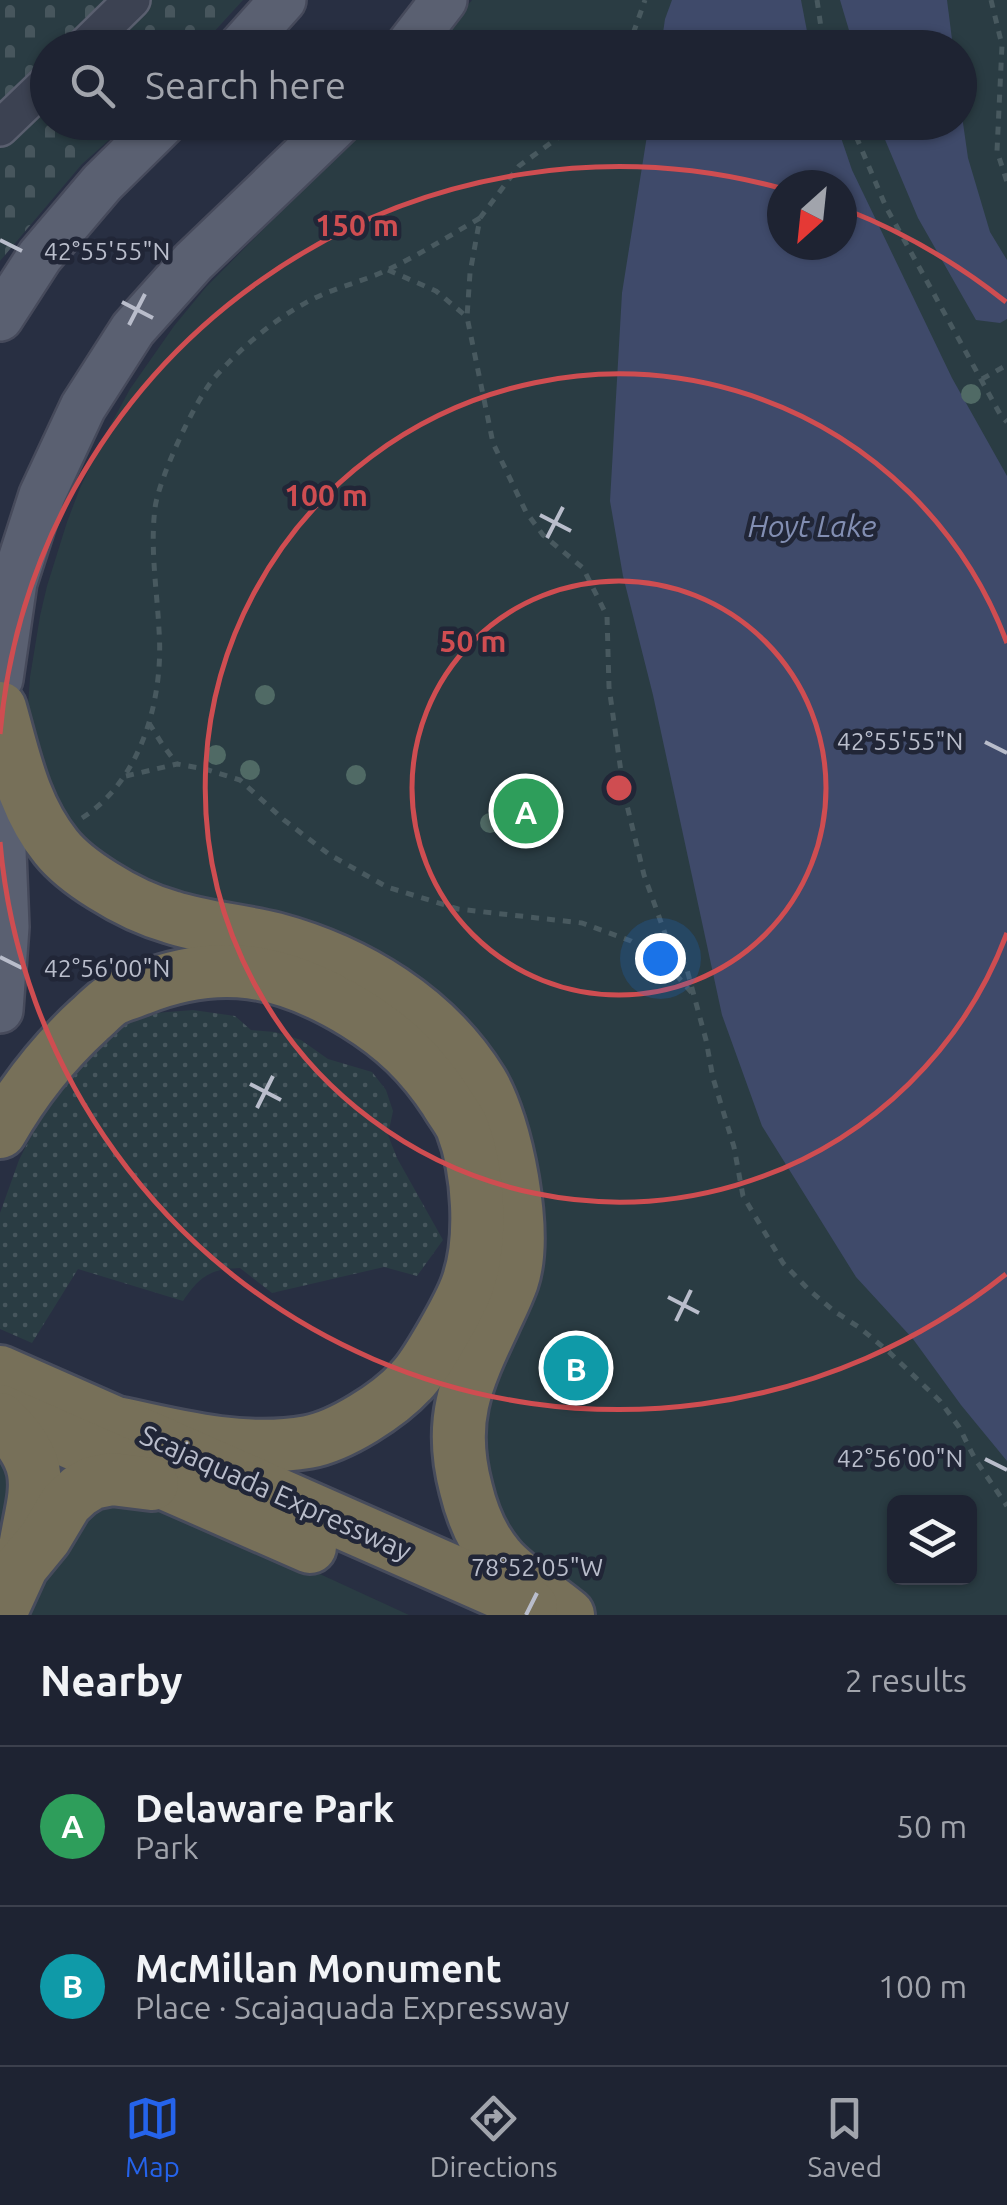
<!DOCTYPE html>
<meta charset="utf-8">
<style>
:root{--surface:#1e2332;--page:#262b3a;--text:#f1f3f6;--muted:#a1a4ac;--line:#3c404d;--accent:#2563eb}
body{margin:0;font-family:Ubuntu,sans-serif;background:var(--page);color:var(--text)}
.controls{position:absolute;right:30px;bottom:30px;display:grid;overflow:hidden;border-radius:15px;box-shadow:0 2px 8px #0004}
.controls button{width:90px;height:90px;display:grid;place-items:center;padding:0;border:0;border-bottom:2px solid var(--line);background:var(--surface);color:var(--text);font:50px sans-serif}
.compass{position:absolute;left:767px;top:170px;width:90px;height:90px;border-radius:50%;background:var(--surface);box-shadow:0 2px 8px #0004;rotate:207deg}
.you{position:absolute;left:660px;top:958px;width:35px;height:35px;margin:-25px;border:8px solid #fff;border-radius:50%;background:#1a73e8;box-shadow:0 0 0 15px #1a73e833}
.badge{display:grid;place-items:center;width:65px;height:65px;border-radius:50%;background:var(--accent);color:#fff;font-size:32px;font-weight:700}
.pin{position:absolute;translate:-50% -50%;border:5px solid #fff;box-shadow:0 2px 10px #0006}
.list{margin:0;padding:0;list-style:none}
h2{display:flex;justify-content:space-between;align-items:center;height:130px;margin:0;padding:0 40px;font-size:42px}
h2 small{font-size:32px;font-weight:400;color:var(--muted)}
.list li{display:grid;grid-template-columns:65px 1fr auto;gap:30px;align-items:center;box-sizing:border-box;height:160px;padding:0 40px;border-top:2px solid var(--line)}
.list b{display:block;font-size:38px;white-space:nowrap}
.list p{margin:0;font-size:32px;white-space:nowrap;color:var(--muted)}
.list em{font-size:32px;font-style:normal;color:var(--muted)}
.icon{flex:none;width:55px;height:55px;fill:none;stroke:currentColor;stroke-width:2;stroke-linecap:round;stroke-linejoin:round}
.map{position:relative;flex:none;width:1007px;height:1615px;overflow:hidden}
.search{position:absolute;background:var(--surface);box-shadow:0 2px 8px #0004;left:30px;right:30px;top:30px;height:110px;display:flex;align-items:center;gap:25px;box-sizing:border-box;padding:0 35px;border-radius:55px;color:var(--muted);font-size:38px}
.sheet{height:450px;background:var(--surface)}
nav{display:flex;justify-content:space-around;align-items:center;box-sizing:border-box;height:140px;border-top:2px solid var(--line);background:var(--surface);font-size:28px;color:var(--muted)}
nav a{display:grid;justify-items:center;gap:5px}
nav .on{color:var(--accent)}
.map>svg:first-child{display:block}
.grass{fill:url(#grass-dots)}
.cemetery{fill:url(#cemetery-stones)}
.green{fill:#2a3c43;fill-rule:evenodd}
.water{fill:#3f4a6a;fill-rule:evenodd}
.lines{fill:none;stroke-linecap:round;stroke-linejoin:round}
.minor-casing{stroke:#5a5f6f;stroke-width:40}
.major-casing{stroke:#464a5b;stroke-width:50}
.highway-casing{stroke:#474c5c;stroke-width:58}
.path{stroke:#48595f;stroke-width:5;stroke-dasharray:8 8;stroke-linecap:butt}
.minor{stroke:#3c4252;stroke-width:35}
.major{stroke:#5a6071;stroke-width:45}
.highway{stroke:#777059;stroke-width:52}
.tree{fill:#506a65}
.ticks{fill:none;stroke:#b9bdcb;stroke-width:4}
.ring{fill:none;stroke:#cf4d51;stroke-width:5}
.labels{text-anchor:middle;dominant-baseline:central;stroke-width:9;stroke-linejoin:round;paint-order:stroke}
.street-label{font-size:28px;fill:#b9bdcb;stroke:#212637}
.water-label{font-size:30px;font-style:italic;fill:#828eb2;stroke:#212637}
.ticks-label{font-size:25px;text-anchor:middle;fill:#b9bdcb;stroke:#212637;stroke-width:9;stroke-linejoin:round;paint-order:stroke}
.centre{fill:#cf4d51;stroke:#212637;stroke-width:5}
.ring-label{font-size:30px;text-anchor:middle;font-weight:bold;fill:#cf4d51;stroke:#212637;stroke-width:9;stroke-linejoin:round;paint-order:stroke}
</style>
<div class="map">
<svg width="1007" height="1615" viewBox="0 0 1007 1615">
<defs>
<pattern id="grass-dots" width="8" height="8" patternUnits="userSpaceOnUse" patternTransform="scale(2.5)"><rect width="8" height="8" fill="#2a3c43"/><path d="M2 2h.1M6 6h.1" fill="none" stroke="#47565d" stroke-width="1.8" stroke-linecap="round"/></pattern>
<pattern id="cemetery-stones" width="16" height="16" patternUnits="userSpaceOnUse" patternTransform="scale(2.5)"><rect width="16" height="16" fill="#2a3c43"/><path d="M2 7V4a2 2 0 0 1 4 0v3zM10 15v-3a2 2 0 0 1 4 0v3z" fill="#47565d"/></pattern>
</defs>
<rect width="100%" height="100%" fill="#282f42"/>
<path class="grass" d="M193,1010L235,1016L251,1030L275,1032L301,1040L328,1059L372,1072L386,1090L393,1111L388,1135L397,1158L443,1240L417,1276L384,1267L272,1293L240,1268C210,1269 200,1276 183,1301L78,1269L32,1343L0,1329V1213L19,1160L35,1128L60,1090L118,1027L155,1013Z"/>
<path class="cemetery" d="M0,0H243L200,47L48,48V122L128,123L82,164L0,261Z"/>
<g class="green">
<path d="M472,0H1007V1615H592L540,1582L476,1491L520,1141L147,901L38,796L27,719L30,677L40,616L47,586L67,522L80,488L106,433L130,389L174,326L206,287L369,123L960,122V48L434,47ZM782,185H842V245H782ZM894,1502H970V1578H894Z"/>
<path d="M0,1427L409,1615H0Z"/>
</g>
<g class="water">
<path d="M672,0H801L810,47H661L665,19Z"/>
<path d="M840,0H947L953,47H854Z"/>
<path d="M960,102L968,158L990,232L1007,260V319L1000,323L976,320L918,218L878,123L960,122Z"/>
<path d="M649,123H836L852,170L952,378L1007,476V1461L961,1405L913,1339L856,1277L762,1126L722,1015L653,695L623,576L610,501L622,293ZM842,185V245H782V185Z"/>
</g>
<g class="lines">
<defs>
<g id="minor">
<path d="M83,48L132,0"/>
<path d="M0,128L48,82"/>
</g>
<g id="major">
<path d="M240,48L283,0"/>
<path d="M407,48L444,0"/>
<path d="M0,318L40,256L102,183L164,122"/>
<path d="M0,679L14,582L42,495L83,407L133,329L193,262L339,122"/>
<path d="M0,775L6,927L0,1010"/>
</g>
<g id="highway">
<path d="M0,708C14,757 23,806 56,847C68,862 86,875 102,885C124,899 146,910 171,917C204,928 240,930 275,939C357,961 436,1009 481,1082C507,1124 528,1234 512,1281C507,1295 500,1309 494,1322C465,1384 448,1421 466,1489C472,1514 481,1537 498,1557C512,1575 549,1599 568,1615"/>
<path d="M0,1132C24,1090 53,1053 89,1020C96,1014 104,1005 112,1000C120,995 131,993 140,989C220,957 283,969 355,1013C394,1037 421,1063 446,1101C451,1110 458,1118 462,1127C479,1171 483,1239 468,1283C461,1304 426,1366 411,1381C389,1405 341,1436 308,1442C245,1453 184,1438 122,1424"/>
<path d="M0,1372L531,1606"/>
<path d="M0,1411L310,1547"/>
<path d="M0,1419C52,1469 33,1492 24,1554"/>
<path d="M0,1614L22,1566L45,1538L66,1503L79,1491L92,1483L112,1479L152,1484"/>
</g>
</defs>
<use href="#minor" class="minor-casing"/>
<use href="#major" class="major-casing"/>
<use href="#highway" class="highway-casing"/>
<g class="path">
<path d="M817,0L824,48"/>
<path d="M991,0L1002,45L997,151L1007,182"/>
<path d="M628,48L645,0"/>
<path d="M574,122L563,134L519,166L480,218L470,273L467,317L493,443L526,512L543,535L583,568L607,616L609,687L624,793L644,875L666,936L686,966L706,1040L713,1078L734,1147L743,1196L783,1263L809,1290L834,1311L860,1328L889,1352L940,1401L959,1427L975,1459L1007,1506"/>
<path d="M850,122L886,207L1000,414L1007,422"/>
<path d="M388,270L436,291L467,317"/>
<path d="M982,379L1007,365"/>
<path d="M149,723L162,744L177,764"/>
<path d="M126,776L177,764L205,769L240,780L284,820L330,855L387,887L458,909L582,923L631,941L664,961L692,993"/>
<path d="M82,818C142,780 164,697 159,630C157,590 150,549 155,508C159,478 195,400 215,377C242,347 273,320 309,301C333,288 362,282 387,270C419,255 449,236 480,218"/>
</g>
<use href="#minor" class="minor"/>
<use href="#major" class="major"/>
<use href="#highway" class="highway"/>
</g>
<g class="tree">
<circle cx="971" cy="394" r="10"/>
<circle cx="265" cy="695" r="10"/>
<circle cx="216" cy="755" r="10"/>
<circle cx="250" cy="770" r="10"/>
<circle cx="356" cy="775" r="10"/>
<circle cx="490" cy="823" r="10"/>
<circle cx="527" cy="832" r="10"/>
</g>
<path class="ticks" d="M0,240L22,251M122,302L153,318M129,325L145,294M540,515L571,531M547,538L563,507M985,742L1007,753M0,957L22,968M250,1084L281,1100M257,1108L273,1076M668,1297L699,1313M676,1321L691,1290M985,1459L1007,1470M526,1615L537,1593"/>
<g class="ring">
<circle cx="619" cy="788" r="207"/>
<path d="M1007 933A414 414 0 1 1 1007 643"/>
<path d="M1006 1274A621 621 0 0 1 0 842M0 734A621 621 0 0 1 780 188M847 210A621 621 0 0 1 1006 302"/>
</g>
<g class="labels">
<g class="street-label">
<text transform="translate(276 1492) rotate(24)">Scajaquada Expressway</text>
</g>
<g class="water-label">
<text x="812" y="526">Hoyt Lake</text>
</g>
</g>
<g class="ticks-label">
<text x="107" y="260">42°55'55"N</text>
<text x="900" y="750">42°55'55"N</text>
<text x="107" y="977">42°56'00"N</text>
<text x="900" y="1467">42°56'00"N</text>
<text x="537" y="1576">78°52'05"W</text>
</g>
<circle cx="619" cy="788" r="15" class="centre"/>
<g class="ring-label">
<text x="357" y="236">150 m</text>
<text x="326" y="506">100 m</text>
<text x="473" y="652">50 m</text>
</g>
</svg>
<div class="controls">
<button><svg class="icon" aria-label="layers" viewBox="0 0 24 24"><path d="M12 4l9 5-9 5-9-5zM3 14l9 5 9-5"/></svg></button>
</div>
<svg class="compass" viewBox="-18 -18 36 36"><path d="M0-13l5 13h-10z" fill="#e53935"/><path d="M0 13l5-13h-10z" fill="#a1a4ac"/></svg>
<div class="you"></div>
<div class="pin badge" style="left:526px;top:811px;background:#2e9e5b">A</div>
<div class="pin badge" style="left:576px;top:1368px;background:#0f9aa8">B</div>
<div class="search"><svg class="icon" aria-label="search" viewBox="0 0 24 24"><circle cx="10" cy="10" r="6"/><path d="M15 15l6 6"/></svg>Search here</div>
</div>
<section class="sheet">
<h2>Nearby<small>2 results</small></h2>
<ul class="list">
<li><span class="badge" style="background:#2e9e5b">A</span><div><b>Delaware Park</b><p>Park</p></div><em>50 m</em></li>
<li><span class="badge" style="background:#0f9aa8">B</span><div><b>McMillan Monument</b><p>Place · Scajaquada Expressway</p></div><em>100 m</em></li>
</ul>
</section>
<nav>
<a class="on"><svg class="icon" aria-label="map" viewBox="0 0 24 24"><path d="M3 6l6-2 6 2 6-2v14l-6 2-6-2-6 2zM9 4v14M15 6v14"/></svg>Map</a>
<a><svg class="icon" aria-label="directions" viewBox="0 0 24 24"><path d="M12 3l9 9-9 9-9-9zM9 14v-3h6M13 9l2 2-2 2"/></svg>Directions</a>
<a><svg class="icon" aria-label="saved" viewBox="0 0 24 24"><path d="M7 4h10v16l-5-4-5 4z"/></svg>Saved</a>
</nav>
